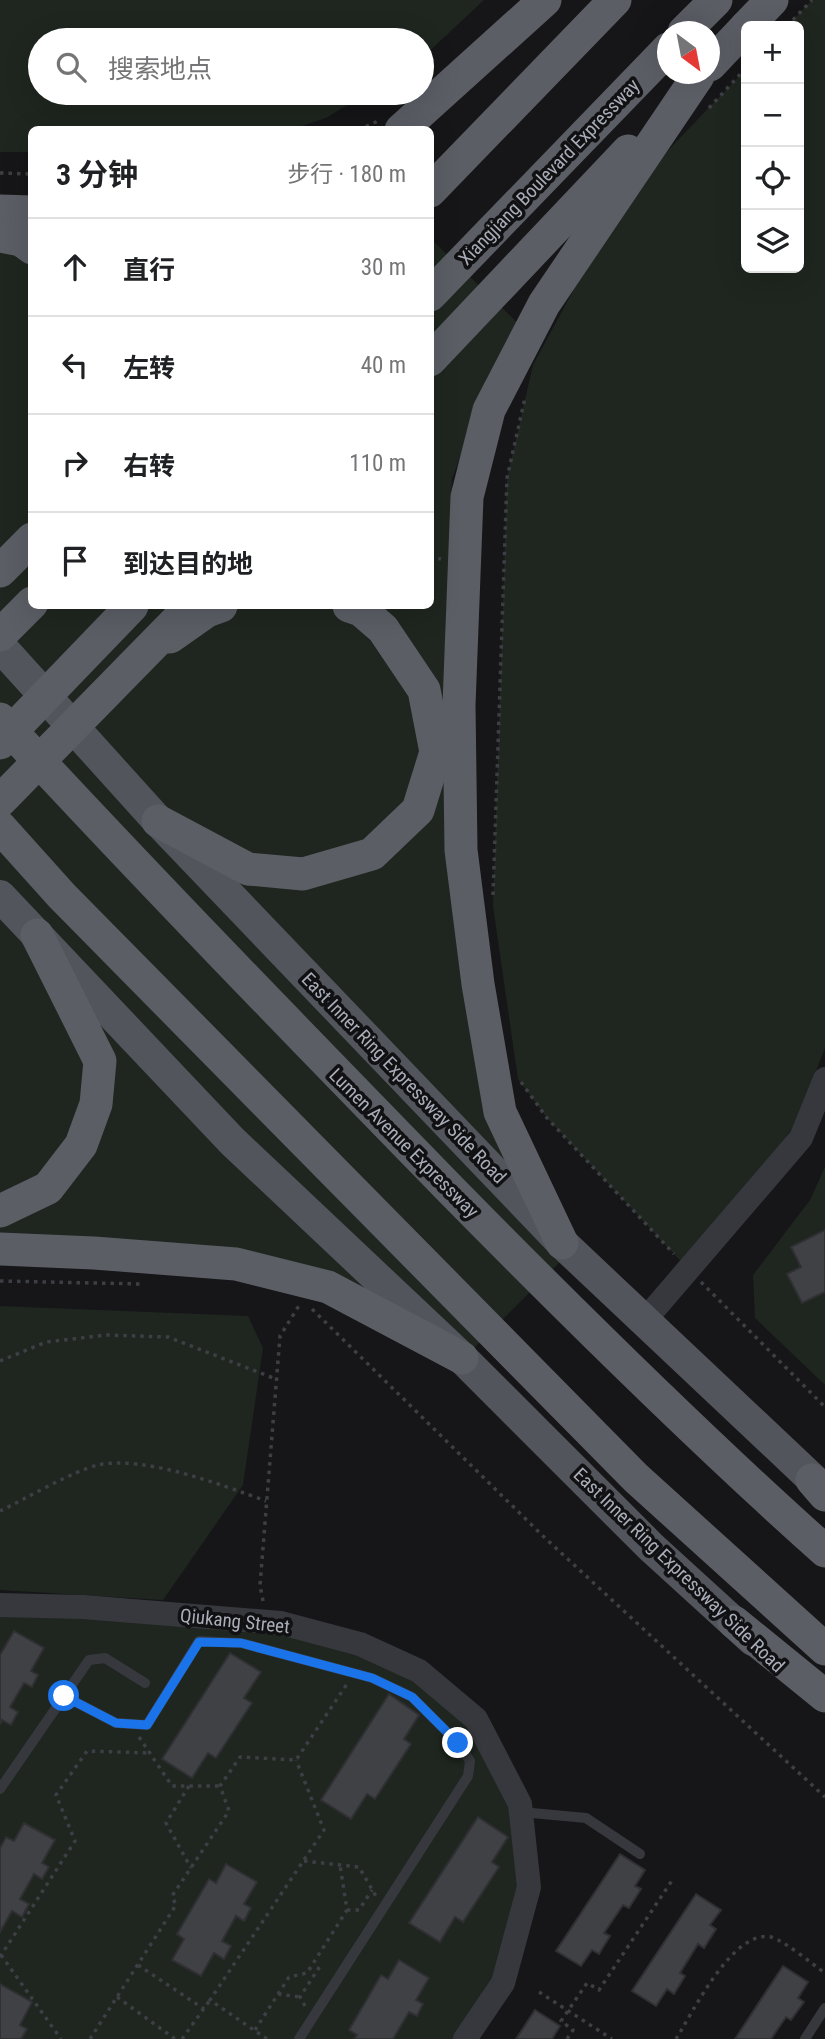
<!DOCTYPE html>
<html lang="zh">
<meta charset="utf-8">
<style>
:root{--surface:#fff;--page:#f2f2f2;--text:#202124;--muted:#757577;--line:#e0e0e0}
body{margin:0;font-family:"Roboto Condensed","Noto Sans SC",sans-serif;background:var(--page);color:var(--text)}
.controls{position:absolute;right:21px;top:21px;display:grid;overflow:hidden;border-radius:10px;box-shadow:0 7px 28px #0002}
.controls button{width:63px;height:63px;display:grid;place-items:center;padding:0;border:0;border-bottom:2px solid var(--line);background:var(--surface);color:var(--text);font:35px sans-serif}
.compass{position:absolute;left:657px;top:21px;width:63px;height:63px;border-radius:50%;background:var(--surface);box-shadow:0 7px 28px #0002;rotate:148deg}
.stop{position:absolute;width:21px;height:21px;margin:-16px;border:5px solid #1a73e8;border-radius:50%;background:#fff}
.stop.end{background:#1a73e8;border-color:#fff;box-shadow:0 2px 7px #0008}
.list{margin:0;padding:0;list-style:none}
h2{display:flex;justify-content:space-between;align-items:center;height:91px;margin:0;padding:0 28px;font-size:30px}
h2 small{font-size:23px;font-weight:400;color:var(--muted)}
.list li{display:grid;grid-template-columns:46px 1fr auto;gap:21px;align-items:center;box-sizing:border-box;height:98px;padding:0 28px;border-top:2px solid var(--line)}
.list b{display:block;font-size:26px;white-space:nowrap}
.list em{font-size:23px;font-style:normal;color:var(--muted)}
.icon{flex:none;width:38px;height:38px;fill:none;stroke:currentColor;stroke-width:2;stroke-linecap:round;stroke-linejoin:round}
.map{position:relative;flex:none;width:825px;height:2039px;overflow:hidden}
.search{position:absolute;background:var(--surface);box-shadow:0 7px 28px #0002;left:28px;top:28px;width:406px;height:77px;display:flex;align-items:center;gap:18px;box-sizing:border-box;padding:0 24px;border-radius:38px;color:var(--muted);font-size:26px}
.panel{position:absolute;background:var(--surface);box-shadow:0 7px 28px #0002;left:28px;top:126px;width:406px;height:483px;border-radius:10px}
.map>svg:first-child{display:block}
.green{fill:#1e261f}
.building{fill:#404145;stroke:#303034;stroke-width:2}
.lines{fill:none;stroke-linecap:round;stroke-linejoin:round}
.path{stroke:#3d3f44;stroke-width:3.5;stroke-dasharray:3.5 5;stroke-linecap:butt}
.service{stroke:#37383d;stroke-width:10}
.tertiary{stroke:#37383d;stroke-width:24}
.primary{stroke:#53555c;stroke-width:32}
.trunk{stroke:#5b5e65;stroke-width:33}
.trunk-bridge{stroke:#5b5e65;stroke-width:33}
.route{stroke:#1a73e8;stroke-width:9}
.labels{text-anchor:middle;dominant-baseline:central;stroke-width:7;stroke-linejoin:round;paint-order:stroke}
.street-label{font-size:19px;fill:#a8adb8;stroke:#111113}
</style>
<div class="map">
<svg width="825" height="2039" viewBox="0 0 825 2039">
<rect width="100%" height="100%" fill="#161618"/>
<g class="green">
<path d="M0,0H484L422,58V40H40V93H367L326,118L293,129L32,130L31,152H0Z"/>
<path d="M812,0H825V1048L795,1125L688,1269L547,1118L518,1079L493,906L507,478L533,365L581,276L655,164L746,69V268H799V26H787Z"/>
<path d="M0,220H31L32,606H430L431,239L524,329L482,399L452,479L446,636L460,951L562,1260L469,1353L368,1302L0,1236Z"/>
<path d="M825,1167V1385L755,1318L753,1275L810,1200Z"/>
<path d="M0,1306L248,1316L263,1348L243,1485L163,1600L0,1590Z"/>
<path d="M0,1605L83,1607L360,1644L476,1719L520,1804L529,1887L503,1983L465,2039H0Z"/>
</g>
<g class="building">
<path d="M825,1230V1292L802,1303L787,1274L801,1267L791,1247Z"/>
<path d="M14,1631L44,1648L31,1671L38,1675L32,1687L24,1683L10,1707L18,1712L11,1725L2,1720L0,1724V1655Z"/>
<path d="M230,1653L261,1672L244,1698L252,1703L216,1758L208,1753L192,1778L162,1759Z"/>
<path d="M389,1694L419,1715L404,1739L411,1744L375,1799L367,1794L351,1819L321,1800Z"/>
<path d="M478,1817L508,1837L492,1862L499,1867L463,1922L455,1917L440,1942L409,1923Z"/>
<path d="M24,1823L55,1840L42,1863L49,1867L42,1879L34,1874L20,1899L29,1904L22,1917L12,1911L0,1932V1848L6,1837L14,1841Z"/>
<path d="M620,1854L645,1870L635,1886L641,1889L629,1908L623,1905L604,1933L610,1936L599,1954L592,1950L581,1966L556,1951Z"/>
<path d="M226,1864L257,1882L244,1904L251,1908L244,1921L236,1916L222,1941L231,1946L224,1959L214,1953L201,1976L172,1960L184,1939L177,1934L209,1879L216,1883Z"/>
<path d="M696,1894L721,1910L710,1925L716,1929L704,1948L698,1944L680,1973L685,1976L674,1994L667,1989L656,2006L632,1991Z"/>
<path d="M399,1960L429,1978L416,2000L423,2004L417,2016L409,2012L393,2039H354L357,2035L349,2030L381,1975L388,1979Z"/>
<path d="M783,1966L808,1982L798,1998L804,2002L791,2020L786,2017L771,2039H735Z"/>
<path d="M0,1984L32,2002L20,2025L27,2029L21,2039H0Z"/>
<path d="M535,2010L560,2026L552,2039H516Z"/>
</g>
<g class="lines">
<g class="path">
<path d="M787,26L812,0"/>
<path d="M709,108L746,68"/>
<path d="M358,130L378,121"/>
<path d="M0,173L32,174"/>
<path d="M430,557L441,559"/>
<path d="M493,895L507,478L525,398"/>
<path d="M521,1082L547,1118L674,1254"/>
<path d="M0,1281L141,1284"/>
<path d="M701,1282L825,1407"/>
<path d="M312,1309L545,1538L825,1797"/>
<path d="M0,1361L46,1342L106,1335L168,1337L276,1379"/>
<path d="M0,1511C25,1499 73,1471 98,1465C144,1455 222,1485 266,1501"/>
<path d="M263,1601L260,1585L280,1336L300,1304"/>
<path d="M139,1737L172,1786H220"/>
<path d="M189,1786L166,1823L191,1868"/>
<path d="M304,1861L359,1867L377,1898"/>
<path d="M347,1910H359L372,1890"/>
<path d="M1,1955L61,2039"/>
<path d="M0,1957L75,1841L56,1795L87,1751L149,1753"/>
<path d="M138,1965L204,2009"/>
<path d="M539,1992L612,2039"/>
<path d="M278,1994L300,1997"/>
<path d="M117,1997L175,2039"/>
<path d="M305,2006L300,1997L322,1963"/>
<path d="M255,2030L289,1977L307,1973L347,1910L340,1865"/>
<path d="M90,2039L176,1905L172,1896L229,1811L220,1786L240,1757L296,1760L347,1684"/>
<path d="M182,2039L210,2000"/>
<path d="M267,2039L210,2000L324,1830L296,1760"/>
<path d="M567,2039L573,2030L561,2021L587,1983L599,1990L673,1879"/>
<path d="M676,2039C693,2012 733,1929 771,1937C785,1941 812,1964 825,1973"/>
</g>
<g class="service">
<path d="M64,1696L116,1723L147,1725L199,1641L241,1643L372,1678L412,1697L458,1743L470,1761L468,1776L299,2039"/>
<path d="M0,1789L89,1660L105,1658L145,1683"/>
<path d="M521,1812L586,1818L640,1854"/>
<path d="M805,2039L825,2008"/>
</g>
<g class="tertiary">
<path d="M644,1321L801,1138L825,1079"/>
<path d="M0,1605L83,1607L281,1623L360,1644L419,1671L476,1719L520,1804L529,1887L503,1983L465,2039"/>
</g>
<g class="primary">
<path d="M0,646L158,821L562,1243L825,1491"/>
<path d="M0,896L232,1141L462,1358L651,1547L753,1640"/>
</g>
<g class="trunk">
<path d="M747,26L772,0"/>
<path d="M684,32L716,0"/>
<path d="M710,65L746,27"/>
<path d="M401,130L545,0"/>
<path d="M430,191L615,0"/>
<path d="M0,211L32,212"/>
<path d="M0,236L21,240L32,248"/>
<path d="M430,295L668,49"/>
<path d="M430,360L628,151"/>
<path d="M0,571L32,539"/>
<path d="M0,635L32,603"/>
<path d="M170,637L207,611L221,606"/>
<path d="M0,719C148,879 300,1035 452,1191C573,1314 696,1436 825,1551"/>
<path d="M158,821L248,869L303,874L372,854L418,810L436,752L424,690L383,629L361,610L349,606"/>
<path d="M0,827L62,896L636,1478L825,1649"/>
<path d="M0,1211L48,1188L81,1145L96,1104L100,1061L37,935"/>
<path d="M562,1243L500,1112L478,984L461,850L459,705L467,497L489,410L544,304L698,76"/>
<path d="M0,1249L94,1253L236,1264L328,1287L462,1358"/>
<path d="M812,1480L825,1495"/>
<path d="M734,1622L825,1696"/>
</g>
<g class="trunk-bridge">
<path d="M0,743L132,606"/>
<path d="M0,801L191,606"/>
</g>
</g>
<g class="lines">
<path class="route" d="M64,1696L116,1723L147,1725L199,1642L241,1643L372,1678L412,1697L458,1743"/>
</g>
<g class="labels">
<g class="street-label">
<text transform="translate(549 172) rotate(-46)">Xiangjiang Boulevard Expressway</text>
<text transform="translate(404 1078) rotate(46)">East Inner Ring Expressway Side Road</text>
<text transform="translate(404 1143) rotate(45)">Lumen Avenue Expressway</text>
<text transform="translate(679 1570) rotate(44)">East Inner Ring Expressway Side Road</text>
<text transform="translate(235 1621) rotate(6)">Qiukang Street</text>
</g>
</g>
</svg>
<div class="controls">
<button>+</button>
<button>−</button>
<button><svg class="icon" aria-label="locate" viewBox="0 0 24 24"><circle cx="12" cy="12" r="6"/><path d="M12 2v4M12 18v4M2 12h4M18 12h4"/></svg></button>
<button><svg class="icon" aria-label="layers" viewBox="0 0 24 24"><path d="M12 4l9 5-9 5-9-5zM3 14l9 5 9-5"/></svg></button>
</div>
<svg class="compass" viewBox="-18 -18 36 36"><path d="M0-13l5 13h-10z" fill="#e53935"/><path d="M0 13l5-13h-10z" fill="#757577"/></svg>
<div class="stop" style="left:64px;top:1696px"></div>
<div class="stop end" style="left:458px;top:1743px"></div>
<div class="search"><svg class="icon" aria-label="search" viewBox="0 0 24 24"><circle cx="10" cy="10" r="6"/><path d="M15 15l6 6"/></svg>搜索地点</div>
<section class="panel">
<h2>3 分钟<small>步行 · 180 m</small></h2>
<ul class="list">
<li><svg class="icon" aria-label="ahead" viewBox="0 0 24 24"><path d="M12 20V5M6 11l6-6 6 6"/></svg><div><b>直行</b></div><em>30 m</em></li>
<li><svg class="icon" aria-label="left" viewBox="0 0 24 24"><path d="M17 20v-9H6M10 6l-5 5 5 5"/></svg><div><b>左转</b></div><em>40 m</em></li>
<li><svg class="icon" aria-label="right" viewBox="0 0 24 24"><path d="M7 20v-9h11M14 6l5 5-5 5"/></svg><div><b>右转</b></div><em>110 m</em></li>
<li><svg class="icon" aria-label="arrive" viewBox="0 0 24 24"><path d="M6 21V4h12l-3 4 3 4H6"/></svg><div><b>到达目的地</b></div></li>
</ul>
</section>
</div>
